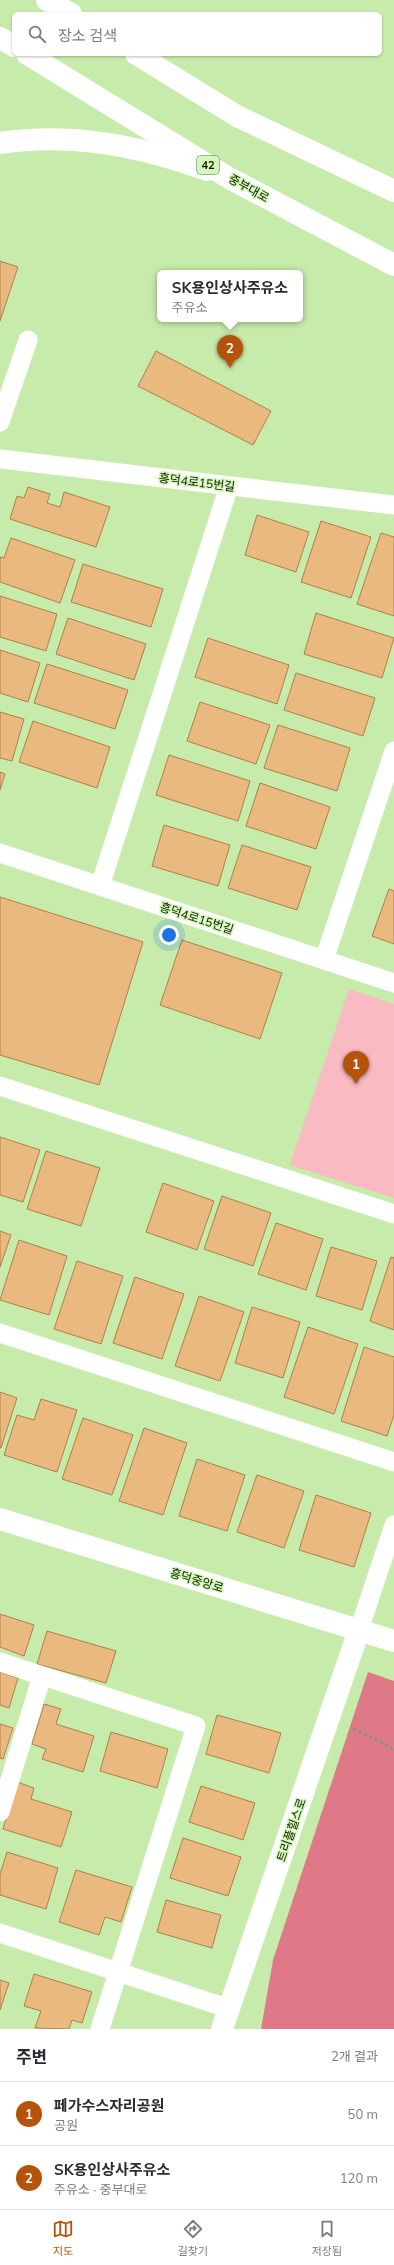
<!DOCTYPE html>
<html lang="ko">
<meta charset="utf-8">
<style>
:root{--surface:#fff;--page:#f7f7f7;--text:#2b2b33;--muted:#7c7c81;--line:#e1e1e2;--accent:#b45309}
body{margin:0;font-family:Mulish,"Noto Sans KR",sans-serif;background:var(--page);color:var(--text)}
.you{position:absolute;left:169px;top:935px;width:14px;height:14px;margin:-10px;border:3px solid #fff;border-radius:50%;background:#1a73e8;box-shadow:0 0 0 6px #1a73e833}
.badge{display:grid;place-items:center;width:26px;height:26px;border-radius:50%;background:var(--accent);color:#fff;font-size:13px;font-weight:700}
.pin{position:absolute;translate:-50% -33px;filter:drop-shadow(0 1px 2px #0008)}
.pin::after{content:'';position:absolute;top:21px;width:14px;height:12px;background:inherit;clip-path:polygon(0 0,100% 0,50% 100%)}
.popup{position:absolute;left:157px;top:270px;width:146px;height:52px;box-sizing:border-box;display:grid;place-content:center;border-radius:6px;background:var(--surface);filter:drop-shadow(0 1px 3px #0005);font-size:13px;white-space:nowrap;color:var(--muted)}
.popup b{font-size:15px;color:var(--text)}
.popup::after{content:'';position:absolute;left:50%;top:100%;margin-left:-8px;border:8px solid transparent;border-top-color:var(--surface)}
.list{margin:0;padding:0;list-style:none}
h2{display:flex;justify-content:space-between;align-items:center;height:52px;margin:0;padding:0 16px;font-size:17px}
h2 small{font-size:13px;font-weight:400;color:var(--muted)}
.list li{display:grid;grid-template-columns:26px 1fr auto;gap:12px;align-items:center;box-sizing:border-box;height:64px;padding:0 16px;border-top:1px solid var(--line)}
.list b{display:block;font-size:15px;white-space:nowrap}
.list p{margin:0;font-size:13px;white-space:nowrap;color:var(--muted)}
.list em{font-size:13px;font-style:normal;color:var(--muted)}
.icon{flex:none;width:22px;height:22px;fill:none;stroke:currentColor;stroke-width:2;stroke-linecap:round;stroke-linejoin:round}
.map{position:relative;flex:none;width:394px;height:2029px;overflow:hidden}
.search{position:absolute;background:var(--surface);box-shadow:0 1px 3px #0004;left:12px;right:12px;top:12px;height:44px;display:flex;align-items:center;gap:10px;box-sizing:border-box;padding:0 14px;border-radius:6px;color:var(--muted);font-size:15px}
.sheet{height:180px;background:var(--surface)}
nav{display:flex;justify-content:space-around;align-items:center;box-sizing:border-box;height:56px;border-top:1px solid var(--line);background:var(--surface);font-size:11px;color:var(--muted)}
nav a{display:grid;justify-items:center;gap:2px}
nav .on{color:var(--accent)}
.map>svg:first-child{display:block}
.green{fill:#f9bac1}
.forest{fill:#df7988}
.building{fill:#e9b97f;stroke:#ae8148}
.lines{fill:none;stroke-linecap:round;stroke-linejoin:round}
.path{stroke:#819c6b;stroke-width:2.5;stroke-dasharray:3 3;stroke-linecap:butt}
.lane{stroke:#fff;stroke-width:19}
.street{stroke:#fff;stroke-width:22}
.secondary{stroke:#fff;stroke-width:22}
.primary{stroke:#fff;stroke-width:22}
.labels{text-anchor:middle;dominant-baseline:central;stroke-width:3;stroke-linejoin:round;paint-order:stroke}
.shield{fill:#d4f8b7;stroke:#495c39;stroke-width:1}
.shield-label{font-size:11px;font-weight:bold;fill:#0e1903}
.street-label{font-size:12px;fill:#0e1903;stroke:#d4f8b7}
</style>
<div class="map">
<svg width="394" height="2029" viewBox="0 0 394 2029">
<rect width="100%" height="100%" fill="#c7ebaa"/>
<path class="green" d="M349,989L394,1004V1198L290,1165Z"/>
<path class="forest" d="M368,1672L394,1681V2029H261L273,1960Z"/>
<g class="building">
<path d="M0,261L18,267L0,321Z"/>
<path d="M156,351L271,411L253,445L138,386Z"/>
<path d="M28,487L50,494L47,503L60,507L64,492L110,507L96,547L10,519L17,496L24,498Z"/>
<path d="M257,515L309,532L296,572L245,555Z"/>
<path d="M321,521L371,537L351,598L301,582Z"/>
<path d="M381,533L394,537V616L357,604Z"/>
<path d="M11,538L75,560L60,603L0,582V557L4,558Z"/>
<path d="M83,564L163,589L151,627L71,602Z"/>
<path d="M0,596L57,614L46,651L0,637Z"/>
<path d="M316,613L394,638L382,678L304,654Z"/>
<path d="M68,618L146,644L134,680L56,654Z"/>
<path d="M208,638L289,665L277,704L195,677Z"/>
<path d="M0,650L40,663L28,702L0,693Z"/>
<path d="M47,664L128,690L115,729L34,703Z"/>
<path d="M296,673L375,698L363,736L284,710Z"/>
<path d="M200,702L270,725L256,764L187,741Z"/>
<path d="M0,712L24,719L12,761L0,758Z"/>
<path d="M33,721L110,747L97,788L19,762Z"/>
<path d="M278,725L350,748L337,791L264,768Z"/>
<path d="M169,755L250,781L238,821L156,795Z"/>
<path d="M0,772L5,774L0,790Z"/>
<path d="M260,783L330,807L316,849L246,826Z"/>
<path d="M164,825L230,845L218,886L152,866Z"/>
<path d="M242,845L311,867L297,910L228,888Z"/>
<path d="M389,889L394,891V944L372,936Z"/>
<path d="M0,897L143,942L99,1085L0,1055Z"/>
<path d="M182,940L282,973L260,1039L160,1005Z"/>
<path d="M0,1137L40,1150L23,1202L0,1195Z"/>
<path d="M46,1151L100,1168L81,1226L27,1209Z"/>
<path d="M163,1183L214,1201L197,1250L146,1232Z"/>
<path d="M222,1196L271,1213L253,1266L204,1249Z"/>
<path d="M276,1223L323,1239L306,1290L258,1274Z"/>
<path d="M0,1231L11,1235L0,1267Z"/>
<path d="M19,1240L67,1256L49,1315L0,1300Z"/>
<path d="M331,1247L377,1261L362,1310L316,1296Z"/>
<path d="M391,1257L394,1258V1330L370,1321Z"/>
<path d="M77,1261L123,1276L101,1344L54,1329Z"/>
<path d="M135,1277L184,1294L162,1359L113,1343Z"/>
<path d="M199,1296L244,1312L220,1381L175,1366Z"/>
<path d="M252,1307L300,1322L283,1378L235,1363Z"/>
<path d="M308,1327L358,1344L334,1414L284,1397Z"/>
<path d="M364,1347L394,1357V1415L387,1436L341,1421Z"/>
<path d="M0,1392L17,1398L1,1448H0Z"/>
<path d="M41,1399L77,1410L57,1472L4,1455L17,1415L34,1420Z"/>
<path d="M83,1418L133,1435L112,1495L62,1479Z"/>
<path d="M144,1428L187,1443L163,1515L119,1501Z"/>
<path d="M197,1459L245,1475L227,1531L179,1516Z"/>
<path d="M257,1475L304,1491L284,1548L237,1532Z"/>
<path d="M316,1495L371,1513L354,1567L299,1550Z"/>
<path d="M0,1614L34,1625L24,1656L0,1647Z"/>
<path d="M47,1631L116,1651L106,1683L37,1664Z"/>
<path d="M0,1672L18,1678L9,1708L0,1705Z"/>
<path d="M44,1704L61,1709L56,1724L94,1736L83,1772L42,1759L46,1749L32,1744Z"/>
<path d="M217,1715L281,1733L269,1773L206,1754Z"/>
<path d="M0,1724L13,1728L3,1759L0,1758Z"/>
<path d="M111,1732L168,1749L157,1788L100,1771Z"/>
<path d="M17,1782L34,1788L31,1799L72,1812L61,1847L3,1829Z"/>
<path d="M201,1786L255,1803L243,1840L189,1822Z"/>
<path d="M183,1838L241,1857L228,1896L170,1878Z"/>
<path d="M7,1852L58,1868L46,1909L0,1895V1874Z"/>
<path d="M76,1870L132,1887L121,1922L105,1917L99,1935L59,1922Z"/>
<path d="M166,1900L221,1915L212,1948L157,1932Z"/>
<path d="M34,1974L92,1992L82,2023L72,2020L69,2029L35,2028L41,2011L24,2006Z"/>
<path d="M0,1980L9,1983L0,2010Z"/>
</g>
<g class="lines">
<path class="path" d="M353,1729L384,1743L394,1751"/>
<g class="lane">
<path d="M0,422L28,340"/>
<path d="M0,459L394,505"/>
<path d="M0,853L394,983"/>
<path d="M100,886L229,486"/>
<path d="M324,960L394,751"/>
<path d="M0,1086L394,1214"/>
<path d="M0,1333L394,1462"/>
<path d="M359,1630L394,1525"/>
<path d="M0,1662L196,1726L100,2029"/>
<path d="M0,1812L42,1676"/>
<path d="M0,1933L230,2009"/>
</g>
<path class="street" d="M222,2029L359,1630"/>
<g class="secondary">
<path d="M0,143C71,132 140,146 207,170"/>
<path d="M0,1519L394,1641"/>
</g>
<g class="primary">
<path d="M47,0L71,14"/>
<path d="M0,38L14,46"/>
<path d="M27,54L229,178L394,265"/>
<path d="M136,54L237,116L394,191"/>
</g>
</g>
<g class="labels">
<rect class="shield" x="197" y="156" width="22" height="18" rx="3"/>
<g class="shield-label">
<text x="208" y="165">42</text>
</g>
<g class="street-label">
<text transform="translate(249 188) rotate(29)">중부대로</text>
<text transform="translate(197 482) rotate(7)">흥덕4로15번길</text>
<text transform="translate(197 918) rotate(18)">흥덕4로15번길</text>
<text transform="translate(197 1580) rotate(17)">흥덕중앙로</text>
<text transform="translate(291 1830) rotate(-71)">트리플힐스로</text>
</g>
</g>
</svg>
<div class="you"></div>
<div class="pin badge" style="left:356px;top:1084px">1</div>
<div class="pin badge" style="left:230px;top:368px">2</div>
<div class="popup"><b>SK용인상사주유소</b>주유소</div>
<div class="search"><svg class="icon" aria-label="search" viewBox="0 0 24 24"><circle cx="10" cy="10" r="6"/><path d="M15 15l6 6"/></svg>장소 검색</div>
</div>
<section class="sheet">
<h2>주변<small>2개 결과</small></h2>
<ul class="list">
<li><span class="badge">1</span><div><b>페가수스자리공원</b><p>공원</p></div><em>50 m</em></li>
<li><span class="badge">2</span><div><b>SK용인상사주유소</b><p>주유소 · 중부대로</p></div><em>120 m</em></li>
</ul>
</section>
<nav>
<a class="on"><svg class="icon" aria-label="map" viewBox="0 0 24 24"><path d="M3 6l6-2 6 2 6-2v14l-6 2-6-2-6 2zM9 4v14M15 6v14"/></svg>지도</a>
<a><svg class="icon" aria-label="directions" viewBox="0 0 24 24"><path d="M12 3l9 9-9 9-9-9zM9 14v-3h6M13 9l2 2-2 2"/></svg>길찾기</a>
<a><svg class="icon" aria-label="saved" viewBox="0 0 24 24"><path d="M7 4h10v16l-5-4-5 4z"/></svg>저장됨</a>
</nav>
